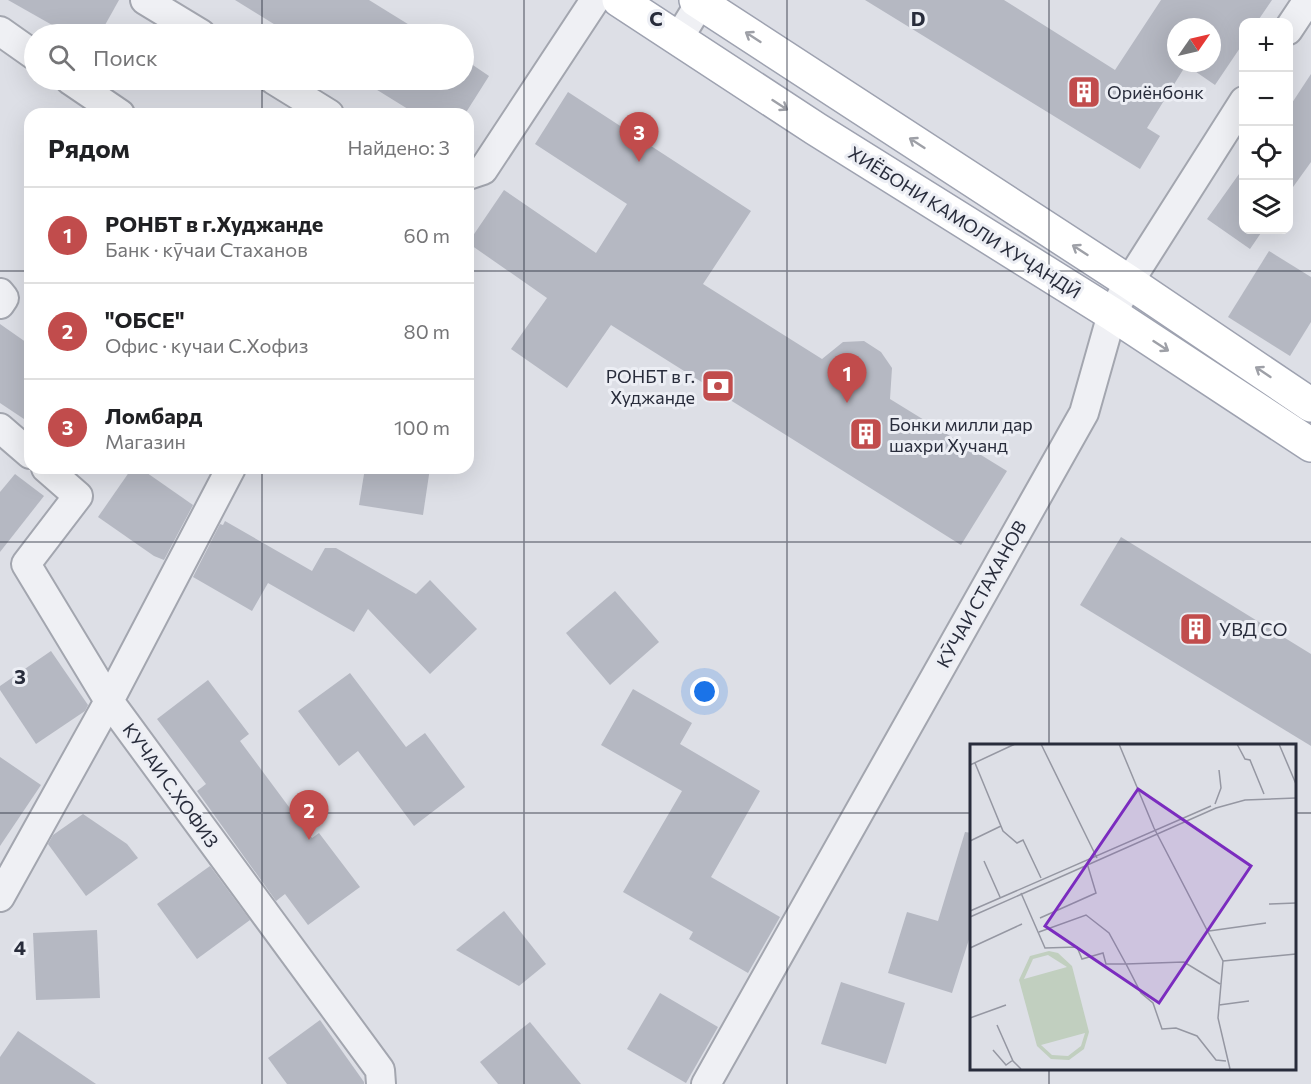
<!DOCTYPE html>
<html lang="ru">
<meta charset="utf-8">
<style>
:root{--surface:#fff;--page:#f6f6f6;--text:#202124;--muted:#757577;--line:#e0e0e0;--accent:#c14c4c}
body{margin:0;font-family:Commissioner,sans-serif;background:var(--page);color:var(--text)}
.controls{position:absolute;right:18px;top:18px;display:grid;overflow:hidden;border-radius:12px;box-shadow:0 6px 24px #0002}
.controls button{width:54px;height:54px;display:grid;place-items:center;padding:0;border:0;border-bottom:2px solid var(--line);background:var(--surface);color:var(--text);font:30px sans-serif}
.compass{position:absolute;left:1167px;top:18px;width:54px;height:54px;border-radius:50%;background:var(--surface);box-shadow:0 6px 24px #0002;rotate:56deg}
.you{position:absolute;left:705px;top:692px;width:21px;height:21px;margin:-15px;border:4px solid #fff;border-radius:50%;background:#1a73e8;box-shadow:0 0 0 9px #1a73e833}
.badge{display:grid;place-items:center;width:39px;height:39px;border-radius:50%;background:var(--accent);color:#fff;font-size:20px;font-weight:700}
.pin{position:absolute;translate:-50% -50px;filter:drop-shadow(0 2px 3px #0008)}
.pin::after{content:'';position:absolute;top:32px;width:21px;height:18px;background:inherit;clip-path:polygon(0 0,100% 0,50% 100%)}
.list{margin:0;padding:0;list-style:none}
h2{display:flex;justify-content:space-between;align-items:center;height:78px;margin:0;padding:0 24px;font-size:26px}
h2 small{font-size:20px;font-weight:400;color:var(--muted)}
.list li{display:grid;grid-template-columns:39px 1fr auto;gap:18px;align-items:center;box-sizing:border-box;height:96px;padding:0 24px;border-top:2px solid var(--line)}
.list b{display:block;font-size:22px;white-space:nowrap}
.list p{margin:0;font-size:20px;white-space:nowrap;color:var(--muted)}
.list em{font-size:20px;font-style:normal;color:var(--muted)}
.icon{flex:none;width:33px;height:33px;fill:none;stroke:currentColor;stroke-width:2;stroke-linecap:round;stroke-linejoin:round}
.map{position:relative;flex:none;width:1311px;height:1084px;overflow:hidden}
.search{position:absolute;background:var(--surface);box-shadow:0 6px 24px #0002;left:24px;top:24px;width:450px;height:66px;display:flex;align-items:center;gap:15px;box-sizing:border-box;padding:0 21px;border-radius:33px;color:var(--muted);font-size:22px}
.panel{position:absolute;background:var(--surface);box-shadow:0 6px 24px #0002;left:24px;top:108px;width:450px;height:366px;border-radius:18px}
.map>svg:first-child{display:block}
.building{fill:#b5b8c2;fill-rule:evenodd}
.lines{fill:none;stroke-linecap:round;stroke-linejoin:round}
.street-casing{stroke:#a3a6af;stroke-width:32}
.primary-casing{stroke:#9ea2b0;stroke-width:36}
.street{stroke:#eff0f4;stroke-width:28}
.primary{stroke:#fff;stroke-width:33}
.oneway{stroke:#9ea0a7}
.grid{fill:none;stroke:#282c3b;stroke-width:1.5;stroke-opacity:0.55}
.labels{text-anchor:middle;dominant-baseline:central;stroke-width:6;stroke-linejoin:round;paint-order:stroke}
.poi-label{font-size:18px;fill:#282c3b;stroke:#eceef4;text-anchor:start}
.street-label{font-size:18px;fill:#282c3b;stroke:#eceef4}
.inset-road{fill:none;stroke:#9597a2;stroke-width:1.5}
.view{fill:#7b2cbf;fill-opacity:0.15;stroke:#7b2cbf;stroke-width:3}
.inset-edge{fill:none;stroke:#282c3b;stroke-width:3}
.grid-label{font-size:20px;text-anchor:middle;font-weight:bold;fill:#282c3b;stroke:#eceef4;stroke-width:6;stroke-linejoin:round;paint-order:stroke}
</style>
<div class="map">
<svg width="1311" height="1084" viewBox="0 0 1311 1084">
<rect width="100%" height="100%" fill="#dddfe6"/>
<g class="building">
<path d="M8,0H119L100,34H68Z"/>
<path d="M235,0H369L424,34H290Z"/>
<path d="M865,0H1004L1115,70L1161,0H1272L1257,22H1244V42L1215,85L1186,65L1147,128L1160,136L1140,169ZM1176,27H1212V63H1176Z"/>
<path d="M464,59L489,76L465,114H416L361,80H464Z"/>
<path d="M1311,74V162L1288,194V109Z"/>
<path d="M568,92L751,211L703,284L822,359L843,342L864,341L881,352L892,368L890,399L1007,471L961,545L611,325L567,388L511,349L547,298L468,243L504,190L596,253L627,204L535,144Z"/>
<path d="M1244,167V230H1263L1250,249L1207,219Z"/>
<path d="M1269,251L1311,277V322L1290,356L1228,317Z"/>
<path d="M0,324L30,345V423L0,403Z"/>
<path d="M132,468H140L193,505L164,560L154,556L98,517Z"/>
<path d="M365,468H430L423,515L359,505Z"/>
<path d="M15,474L44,496L0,552V492Z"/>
<path d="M225,521L312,571L325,548H336L416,594L430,580L477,629L430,674L368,609L354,632L268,583L252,611L193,577L220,524L223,525Z"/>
<path d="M1121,537L1311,654V746L1080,605Z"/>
<path d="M615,591L659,642L610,685L566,633Z"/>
<path d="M51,651L88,705L85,711L36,744L0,690V686Z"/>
<path d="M350,673L406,747L425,733L465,787L414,826L358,751L339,766L298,711Z"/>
<path d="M208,680L249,734L240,741L312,838L319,833L360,887L308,925L285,894L276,901L197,791L206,784L157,719Z"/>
<path d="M633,689L692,723L680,744L760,791L711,877L780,917L748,973L689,939L693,932L623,892L682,791L601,745Z"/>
<path d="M0,757L41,785L0,846Z"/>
<path d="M83,814L127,844L138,858L86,896L48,844L53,835Z"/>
<path d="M965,832L972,833V930L952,993L888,973L907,912L938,921Z"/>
<path d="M210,866L250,920L197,959L157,904Z"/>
<path d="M504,911L546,964L519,986L456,950Z"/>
<path d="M97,930L100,998L36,1000L33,933Z"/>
<path d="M841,982L905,1003L886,1064L821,1044Z"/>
<path d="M660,993L718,1027L686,1083L627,1049Z"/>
<path d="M320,1020L364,1082V1084H287L268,1058Z"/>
<path d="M530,1022L581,1084H498L480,1062Z"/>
<path d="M18,1031L96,1084H0V1057Z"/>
</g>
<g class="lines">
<defs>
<g id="street">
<path d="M145,0L201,34"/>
<path d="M1288,30L1308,0"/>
<path d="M0,31L34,55"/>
<path d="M678,39L702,0"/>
<path d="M70,80L120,114"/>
<path d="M274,80L329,114"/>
<path d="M468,175L483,170L595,0"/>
<path d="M0,293L4,298L0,304"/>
<path d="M0,428L30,454"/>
<path d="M231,468L109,701L380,1070L381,1084"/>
<path d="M0,897L109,701L26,564L78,496L46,468"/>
<path d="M706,1084L1084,413L1112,314L1129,282L1244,101"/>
</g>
<g id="primary">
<path d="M619,0L816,129L1112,314L1311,445"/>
<path d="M696,0L1129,282L1311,405"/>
</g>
</defs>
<use href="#street" class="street-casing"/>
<use href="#primary" class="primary-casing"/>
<use href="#street" class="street"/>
<use href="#primary" class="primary"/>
</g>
<defs><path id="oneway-shaft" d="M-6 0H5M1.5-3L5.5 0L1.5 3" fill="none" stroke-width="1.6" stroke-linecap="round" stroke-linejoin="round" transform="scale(1.5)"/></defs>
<g class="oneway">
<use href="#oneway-shaft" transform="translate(753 37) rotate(-147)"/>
<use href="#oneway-shaft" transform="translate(780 105) rotate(33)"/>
<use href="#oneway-shaft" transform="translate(917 143) rotate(-147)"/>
<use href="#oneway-shaft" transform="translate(1080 250) rotate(-147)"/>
<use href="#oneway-shaft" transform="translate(1161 346) rotate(33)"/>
<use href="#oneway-shaft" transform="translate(1263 372) rotate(-146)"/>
</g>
<path class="grid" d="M262,0V34M524,0V1084M787,0V1084M1049,0V745M262,80V114M0,271H30M468,271H1311M262,468V1084M0,542H1311M0,813H972M1294,813H1311M1049,1068V1084"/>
<defs>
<symbol id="building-square" viewBox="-11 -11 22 22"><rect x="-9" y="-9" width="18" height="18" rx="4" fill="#c14c4c" stroke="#eceef4"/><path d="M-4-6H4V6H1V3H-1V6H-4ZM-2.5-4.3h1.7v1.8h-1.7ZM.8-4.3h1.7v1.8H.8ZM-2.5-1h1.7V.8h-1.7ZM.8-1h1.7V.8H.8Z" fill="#fff"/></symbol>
<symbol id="bank-square" viewBox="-11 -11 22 22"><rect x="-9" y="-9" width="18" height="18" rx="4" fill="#c14c4c" stroke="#eceef4"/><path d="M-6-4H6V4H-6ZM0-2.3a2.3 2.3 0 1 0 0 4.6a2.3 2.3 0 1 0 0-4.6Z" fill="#fff"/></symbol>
</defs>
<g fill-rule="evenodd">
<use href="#building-square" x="1065" y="73" width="38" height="38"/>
<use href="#bank-square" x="699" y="367" width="38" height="38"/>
<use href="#building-square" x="847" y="415" width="38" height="38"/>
<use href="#building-square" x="1177" y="610" width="38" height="38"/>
</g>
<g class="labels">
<g class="poi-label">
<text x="1107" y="92">Ориёнбонк</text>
<text x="695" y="376" text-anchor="end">РОНБТ в г.<tspan x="695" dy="21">Худжанде</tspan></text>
<text x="889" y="424">Бонки милли дар<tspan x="889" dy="21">шахри Хучанд</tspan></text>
<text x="1219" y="629">УВД СО</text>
</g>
<g class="street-label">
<text transform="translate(965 222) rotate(32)">ХИЁБОНИ КАМОЛИ ХУҶАНДӢ</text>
<text transform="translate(981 594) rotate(-61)">КӮЧАИ СТАХАНОВ</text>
<text transform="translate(171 785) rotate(54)">КУЧАИ С.ХОФИЗ</text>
</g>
</g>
<g transform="translate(970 744)">
<rect width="326" height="326" fill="#dddfe6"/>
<path d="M79,207L88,209L102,222L119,288L114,305L99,316L81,315L67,302L49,236L60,212ZM78,211L97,223L54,235L63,215ZM115,289L111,302L98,312L82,311L71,301Z" fill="#c1cfbf" fill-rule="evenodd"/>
<path class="inset-road" d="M71,0L127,114M149,0L184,84L253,217L248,274L260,325M267,0L275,15L280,16L294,50M309,0L326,40M5,19L33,87L47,99L53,96L71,134M0,21L45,0M245,60L251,44L249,26M0,97L31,82M14,117L30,153M51,149L75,204L107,203L112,215L133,209L136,220H156L171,249L183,259L192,285L206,284L227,292L246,316L256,317M299,160L326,159M0,167L241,62M0,173L246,64L275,56L326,54M70,174L126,149L117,119M239,187L296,179M69,188L116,171L139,189L156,220L214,218L250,240M0,204L52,180M253,217L326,210M249,261L279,257M0,274L36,261M27,281L43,317L51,325M23,306L36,321L43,316"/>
<path class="view" d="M168,45L281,122L189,259L75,182Z"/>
<rect width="326" height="326" class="inset-edge"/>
</g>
<g class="grid-label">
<text x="656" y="26">C</text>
<text x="918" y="26">D</text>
<text x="20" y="684">3</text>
<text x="20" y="955">4</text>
</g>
</svg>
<div class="controls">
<button>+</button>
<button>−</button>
<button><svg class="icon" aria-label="locate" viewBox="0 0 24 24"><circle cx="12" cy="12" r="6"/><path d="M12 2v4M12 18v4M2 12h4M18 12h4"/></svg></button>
<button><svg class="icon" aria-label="layers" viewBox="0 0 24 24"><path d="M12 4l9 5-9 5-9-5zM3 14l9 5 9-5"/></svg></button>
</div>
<svg class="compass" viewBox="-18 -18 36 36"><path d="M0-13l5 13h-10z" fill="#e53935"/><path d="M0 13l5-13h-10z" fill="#757577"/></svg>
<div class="you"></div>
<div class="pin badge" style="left:847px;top:403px">1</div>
<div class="pin badge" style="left:309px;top:840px">2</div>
<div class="pin badge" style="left:639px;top:162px">3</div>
<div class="search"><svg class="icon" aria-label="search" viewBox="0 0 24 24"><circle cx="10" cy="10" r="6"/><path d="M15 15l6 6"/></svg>Поиск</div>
<section class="panel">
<h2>Рядом<small>Найдено: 3</small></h2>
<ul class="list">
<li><span class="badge">1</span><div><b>РОНБТ в г.Худжанде</b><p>Банк · кӯчаи Стаханов</p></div><em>60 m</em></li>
<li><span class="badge">2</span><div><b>&quot;ОБСЕ&quot;</b><p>Офис · кучаи С.Хофиз</p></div><em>80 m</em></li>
<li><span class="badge">3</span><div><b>Ломбард</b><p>Магазин</p></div><em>100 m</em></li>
</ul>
</section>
</div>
